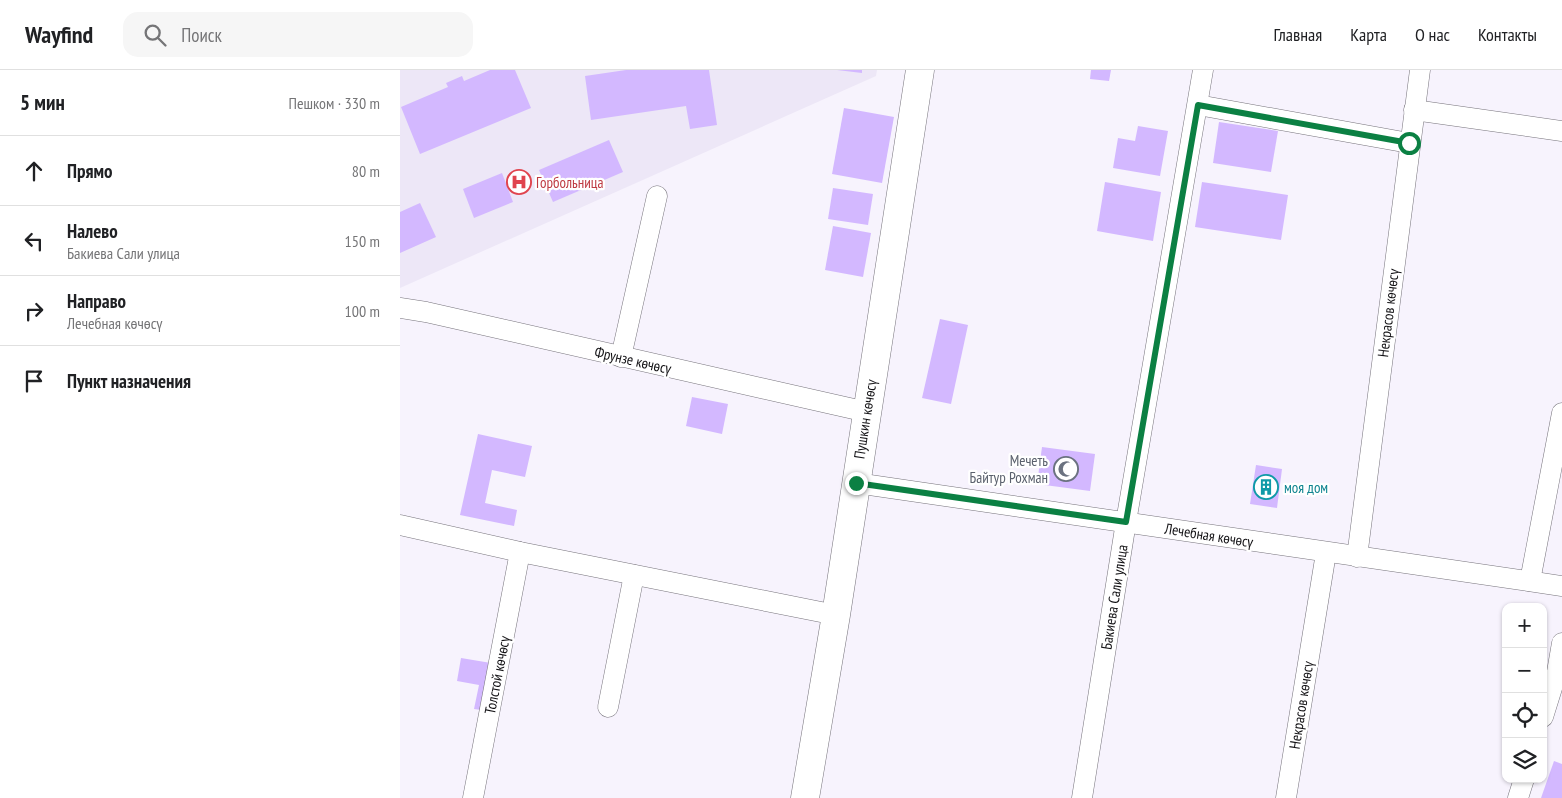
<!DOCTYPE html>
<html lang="ru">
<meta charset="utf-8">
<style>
:root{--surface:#fff;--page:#f6f6f6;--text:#202124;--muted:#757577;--line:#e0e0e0}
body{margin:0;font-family:"PT Sans Narrow",sans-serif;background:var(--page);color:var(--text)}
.controls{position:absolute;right:15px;bottom:15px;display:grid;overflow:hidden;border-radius:10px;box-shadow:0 1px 4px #0004}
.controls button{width:45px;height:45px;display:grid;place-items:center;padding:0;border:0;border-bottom:1px solid var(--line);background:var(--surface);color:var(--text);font:25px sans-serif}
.stop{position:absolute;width:15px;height:15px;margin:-11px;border:4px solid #0b8043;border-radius:50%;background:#fff}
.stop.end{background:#0b8043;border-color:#fff;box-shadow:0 1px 5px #0008}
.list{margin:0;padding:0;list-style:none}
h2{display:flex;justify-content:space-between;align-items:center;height:65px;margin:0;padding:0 20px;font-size:21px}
h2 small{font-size:16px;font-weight:400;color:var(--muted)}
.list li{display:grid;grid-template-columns:32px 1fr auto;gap:15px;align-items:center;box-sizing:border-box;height:70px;padding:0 20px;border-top:1px solid var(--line)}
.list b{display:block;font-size:19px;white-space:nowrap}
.list p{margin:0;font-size:16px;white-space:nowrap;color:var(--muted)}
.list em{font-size:16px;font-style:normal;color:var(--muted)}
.icon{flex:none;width:28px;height:28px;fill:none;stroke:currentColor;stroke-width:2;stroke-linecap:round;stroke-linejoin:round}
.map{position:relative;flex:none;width:1162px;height:728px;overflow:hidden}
header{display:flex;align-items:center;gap:30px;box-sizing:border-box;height:70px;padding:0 25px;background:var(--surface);border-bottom:1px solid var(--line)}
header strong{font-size:24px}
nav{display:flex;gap:28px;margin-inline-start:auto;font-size:18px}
.search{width:350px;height:45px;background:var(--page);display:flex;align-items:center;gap:12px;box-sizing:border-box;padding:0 18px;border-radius:15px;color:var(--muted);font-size:19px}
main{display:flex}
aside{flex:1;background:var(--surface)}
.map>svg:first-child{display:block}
.built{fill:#ede7f7}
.building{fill:#d3b8ff}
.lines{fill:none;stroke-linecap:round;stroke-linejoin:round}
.minor-casing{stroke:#76737b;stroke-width:21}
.highway-casing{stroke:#76737b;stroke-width:29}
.minor{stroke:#fff;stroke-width:20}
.highway{stroke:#fff;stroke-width:28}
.route{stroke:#0b8043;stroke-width:6}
.labels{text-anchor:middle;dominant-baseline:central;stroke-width:4.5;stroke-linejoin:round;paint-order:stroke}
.health-label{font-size:15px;fill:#be3a42;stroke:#fff;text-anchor:start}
.street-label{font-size:15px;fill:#121114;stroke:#fff}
.worship-label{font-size:15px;fill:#5b616d;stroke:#fff;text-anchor:end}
.culture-label{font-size:15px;fill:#0d838f;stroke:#fff;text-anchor:start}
</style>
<header>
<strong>Wayfind</strong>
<div class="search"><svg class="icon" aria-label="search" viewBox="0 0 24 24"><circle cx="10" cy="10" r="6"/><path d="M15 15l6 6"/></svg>Поиск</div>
<nav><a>Главная</a><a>Карта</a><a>О нас</a><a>Контакты</a></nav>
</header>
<main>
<aside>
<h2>5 мин<small>Пешком · 330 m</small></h2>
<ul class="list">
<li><svg class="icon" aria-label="ahead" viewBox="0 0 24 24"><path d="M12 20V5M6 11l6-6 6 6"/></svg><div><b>Прямо</b></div><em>80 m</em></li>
<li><svg class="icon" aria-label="left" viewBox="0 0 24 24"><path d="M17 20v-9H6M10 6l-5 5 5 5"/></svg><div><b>Налево</b><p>Бакиева Сали улица</p></div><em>150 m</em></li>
<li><svg class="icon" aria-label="right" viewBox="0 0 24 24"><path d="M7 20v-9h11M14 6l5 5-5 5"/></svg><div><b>Направо</b><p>Лечебная көчөсү</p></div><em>100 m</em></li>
<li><svg class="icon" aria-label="arrive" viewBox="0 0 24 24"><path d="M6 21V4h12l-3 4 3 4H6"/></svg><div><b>Пункт назначения</b></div></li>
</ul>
</aside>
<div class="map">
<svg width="1162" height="728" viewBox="0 0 1162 728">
<rect width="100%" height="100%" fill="#f7f3fd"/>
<path class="built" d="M0,0H477L476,6L0,218Z"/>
<g class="building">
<path d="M90,0H115L131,38L20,84L1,37L48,17L46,13L62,6L64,11Z"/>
<path d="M226,0H309L317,55L290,59L286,36L191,50L185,6Z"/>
<path d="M437,0H462V3Z"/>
<path d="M691,0H711L709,11L690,9Z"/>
<path d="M444,38L494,47L482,113L432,104Z"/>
<path d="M819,52L878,61L871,102L813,93Z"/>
<path d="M738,56L768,61L760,106L713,98L718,68L735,71Z"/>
<path d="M209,70L223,102L153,132L139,100Z"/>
<path d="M102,103L113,132L74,148L63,119Z"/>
<path d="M705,112L761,122L753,171L697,161Z"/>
<path d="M802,112L888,125L881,170L795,157Z"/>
<path d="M433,118L473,124L468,155L428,149Z"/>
<path d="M20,133L36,167L0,183V142Z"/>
<path d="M433,156L471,163L463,207L425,200Z"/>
<path d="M540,249L568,255L551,334L522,328Z"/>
<path d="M292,327L328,334L322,364L286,356Z"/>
<path d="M78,364L132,376L125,407L92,400L85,433L117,440L114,456L60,445Z"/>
<path d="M642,377L695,384L690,421L637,414Z"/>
<path d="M856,395L882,399L877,438L850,434Z"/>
<path d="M61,588L97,594L88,641L74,639L79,615L57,611Z"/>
<path d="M1154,691L1162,694V728H1141Z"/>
</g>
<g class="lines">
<defs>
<g id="minor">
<path d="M798,35L1009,73"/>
<path d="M1014,40L1162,61"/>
<path d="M0,238L26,242L467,342"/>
<path d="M221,287L257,126"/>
<path d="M456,413L1162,516"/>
<path d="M0,455L120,482L436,545"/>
<path d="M957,487L1020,0"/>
<path d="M1130,511L1162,343"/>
<path d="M208,637L234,505"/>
<path d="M1143,647L1157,602L1162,573"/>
<path d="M73,728L120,482"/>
<path d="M682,728L726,452L803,0"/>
<path d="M886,728L926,483"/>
<path d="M1118,728L1124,709"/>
</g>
<path id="highway" d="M405,728L436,545L520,0"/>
</defs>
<use href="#minor" class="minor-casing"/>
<use href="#highway" class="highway-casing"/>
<use href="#minor" class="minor"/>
<use href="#highway" class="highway"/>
</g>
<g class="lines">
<path class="route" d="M456,413L726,452L798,35L1009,73"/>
</g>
<defs>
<symbol id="hospital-ring" viewBox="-11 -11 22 22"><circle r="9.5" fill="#fff" stroke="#e0444e" stroke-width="1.5"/><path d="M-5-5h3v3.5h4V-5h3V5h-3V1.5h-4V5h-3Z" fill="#e0444e"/></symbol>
<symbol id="mosque-ring" viewBox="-11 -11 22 22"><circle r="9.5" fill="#fff" stroke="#6b7280" stroke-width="1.5"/><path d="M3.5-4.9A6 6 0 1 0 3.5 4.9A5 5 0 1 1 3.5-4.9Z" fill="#6b7280"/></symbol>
<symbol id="building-ring" viewBox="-11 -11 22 22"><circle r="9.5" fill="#fff" stroke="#0f9aa8" stroke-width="1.5"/><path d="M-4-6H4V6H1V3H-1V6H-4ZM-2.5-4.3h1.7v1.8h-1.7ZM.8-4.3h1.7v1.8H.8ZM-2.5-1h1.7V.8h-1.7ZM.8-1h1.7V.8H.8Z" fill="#0f9aa8"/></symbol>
</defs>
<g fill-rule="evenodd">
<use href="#hospital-ring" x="105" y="98" width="28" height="28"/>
<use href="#mosque-ring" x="652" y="385" width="28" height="28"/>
<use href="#building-ring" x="852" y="403" width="28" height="28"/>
</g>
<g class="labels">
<g class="health-label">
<text x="136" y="112">Горбольница</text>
</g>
<g class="street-label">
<text transform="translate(988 243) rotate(-83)">Некрасов көчөсү</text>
<text transform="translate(233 290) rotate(13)">Фрунзе көчөсү</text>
<text transform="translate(465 349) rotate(-81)">Пушкин көчөсү</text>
<text transform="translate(809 465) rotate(9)">Лечебная көчөсү</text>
<text transform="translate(714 527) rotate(-81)">Бакиева Сали улица</text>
<text transform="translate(97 605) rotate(-79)">Толстой көчөсү</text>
<text transform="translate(901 635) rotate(-81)">Некрасов көчөсү</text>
</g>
<g class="worship-label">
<text x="648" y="390">Мечеть<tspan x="648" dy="17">Байтур Рохман</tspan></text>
</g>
<g class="culture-label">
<text x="884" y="417">моя дом</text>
</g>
</g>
</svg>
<div class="controls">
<button>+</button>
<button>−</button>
<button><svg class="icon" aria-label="locate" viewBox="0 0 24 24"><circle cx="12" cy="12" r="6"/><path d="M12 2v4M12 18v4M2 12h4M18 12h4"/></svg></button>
<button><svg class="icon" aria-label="layers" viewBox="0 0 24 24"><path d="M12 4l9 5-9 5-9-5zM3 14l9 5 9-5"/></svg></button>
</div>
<div class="stop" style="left:1009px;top:73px"></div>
<div class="stop end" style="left:456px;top:413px"></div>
</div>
</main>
